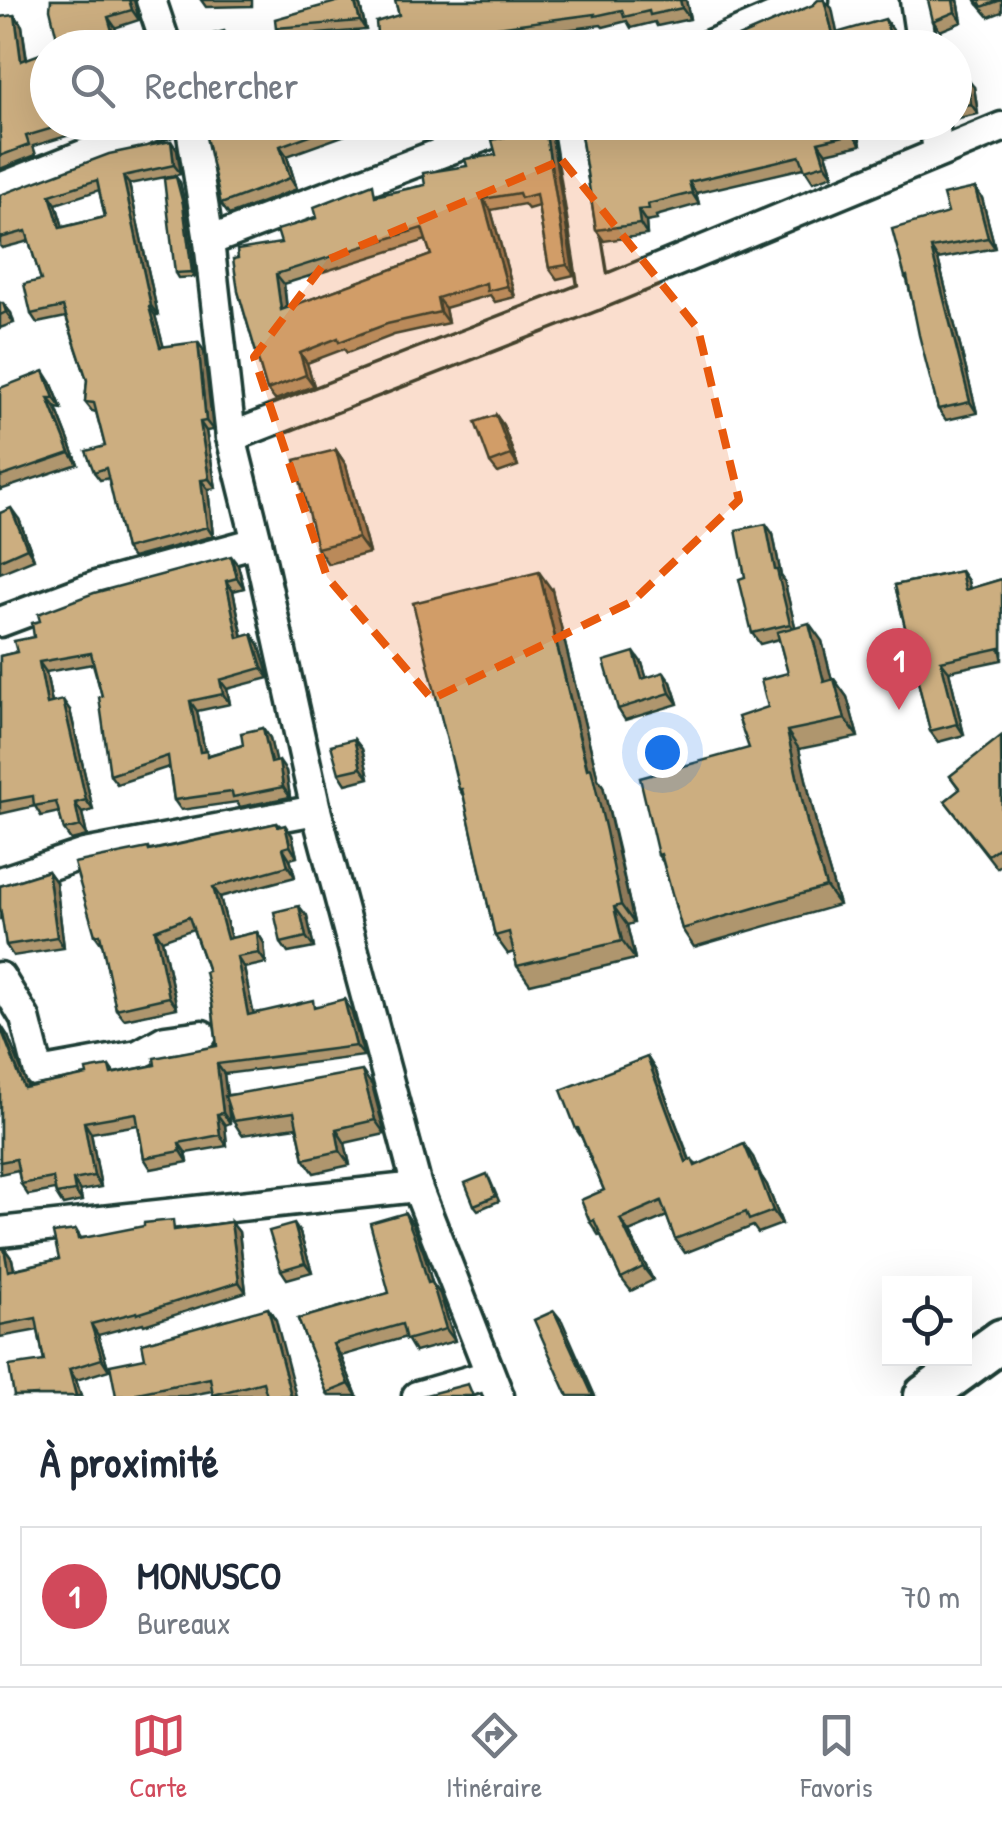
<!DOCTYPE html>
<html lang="fr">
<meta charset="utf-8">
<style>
:root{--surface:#fff;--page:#f2f2f3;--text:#1f2937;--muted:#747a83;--line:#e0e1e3;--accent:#d1495b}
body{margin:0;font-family:"Patrick Hand",sans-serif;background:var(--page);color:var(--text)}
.controls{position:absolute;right:30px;bottom:30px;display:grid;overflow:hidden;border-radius:0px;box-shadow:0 10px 40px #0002}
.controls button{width:90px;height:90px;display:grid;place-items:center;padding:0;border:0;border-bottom:2px solid var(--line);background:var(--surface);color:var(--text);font:50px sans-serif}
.you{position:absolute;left:662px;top:752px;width:35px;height:35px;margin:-25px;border:8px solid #fff;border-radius:50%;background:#1a73e8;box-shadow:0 0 0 15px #1a73e833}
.badge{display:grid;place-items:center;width:65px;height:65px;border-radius:50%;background:var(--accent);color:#fff;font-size:32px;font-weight:700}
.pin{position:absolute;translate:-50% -82px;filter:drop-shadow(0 2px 5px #0008)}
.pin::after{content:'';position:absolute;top:52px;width:35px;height:30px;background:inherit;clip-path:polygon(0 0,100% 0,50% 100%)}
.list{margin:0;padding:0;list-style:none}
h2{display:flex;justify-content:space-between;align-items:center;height:130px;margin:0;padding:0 40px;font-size:42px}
h2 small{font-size:32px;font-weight:400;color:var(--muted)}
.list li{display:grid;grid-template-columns:65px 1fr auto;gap:30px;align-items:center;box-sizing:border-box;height:140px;margin:0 20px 20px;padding:0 20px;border:2px solid var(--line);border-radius:0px}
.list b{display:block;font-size:38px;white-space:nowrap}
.list p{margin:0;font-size:32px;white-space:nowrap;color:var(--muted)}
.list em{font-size:32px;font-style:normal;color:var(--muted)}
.icon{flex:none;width:55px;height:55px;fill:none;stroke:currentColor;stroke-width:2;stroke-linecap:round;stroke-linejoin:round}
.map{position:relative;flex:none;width:1002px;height:1396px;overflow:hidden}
.search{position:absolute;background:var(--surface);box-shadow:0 10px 40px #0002;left:30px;right:30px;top:30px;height:110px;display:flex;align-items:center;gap:25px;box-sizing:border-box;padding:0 35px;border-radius:55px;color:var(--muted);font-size:38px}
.sheet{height:290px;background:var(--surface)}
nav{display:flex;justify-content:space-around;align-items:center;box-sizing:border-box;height:140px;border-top:2px solid var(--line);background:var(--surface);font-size:28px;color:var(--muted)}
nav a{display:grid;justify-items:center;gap:5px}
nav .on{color:var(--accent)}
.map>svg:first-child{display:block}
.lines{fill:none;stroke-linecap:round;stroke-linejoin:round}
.minor-casing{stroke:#1f3d34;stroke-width:35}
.secondary-casing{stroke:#1f3d34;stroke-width:48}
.minor{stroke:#fff;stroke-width:28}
.secondary{stroke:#fff;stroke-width:40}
.wall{fill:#af966e;stroke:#1f3d34;stroke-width:2.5;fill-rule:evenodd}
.shaded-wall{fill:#8f7a5a;stroke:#1f3d34;stroke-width:2.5}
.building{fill:#ccae80;stroke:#1f3d34;stroke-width:2.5;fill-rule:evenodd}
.marked{fill:#e8590c;fill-opacity:0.2;stroke:#e8590c;stroke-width:8;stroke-dasharray:20 12;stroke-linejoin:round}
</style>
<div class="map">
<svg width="1002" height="1396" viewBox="0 0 1002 1396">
<rect width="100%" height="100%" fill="#fff"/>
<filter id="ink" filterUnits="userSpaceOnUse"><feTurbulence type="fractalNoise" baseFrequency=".01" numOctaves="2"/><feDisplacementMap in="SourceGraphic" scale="20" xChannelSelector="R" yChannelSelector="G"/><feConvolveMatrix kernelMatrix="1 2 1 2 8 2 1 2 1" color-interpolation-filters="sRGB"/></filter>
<g filter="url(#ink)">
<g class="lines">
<defs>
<g id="minor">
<path d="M151,0L167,48"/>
<path d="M915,0L922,48"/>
<path d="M702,48L814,0"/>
<path d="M190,122L209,241L231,437L257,542L316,810L417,1187L499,1396"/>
<path d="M567,122L595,295"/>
<path d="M934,122L938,152"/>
<path d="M0,188L166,122"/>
<path d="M209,241L522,122"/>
<path d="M231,437L595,295L1002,127"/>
<path d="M0,622L96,586L257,542"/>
<path d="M0,882L84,854L316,810"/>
<path d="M0,977L25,1018L39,1073L138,1055L165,1040L202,1035"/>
<path d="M0,1232L417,1187"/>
<path d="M417,1396L489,1375"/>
</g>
<path id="secondary" d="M925,1396L1002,1340"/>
</defs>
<use href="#minor" class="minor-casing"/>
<use href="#secondary" class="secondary-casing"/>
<use href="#minor" class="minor"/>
<use href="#secondary" class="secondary"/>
</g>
<g class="wall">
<path d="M51,0H134L139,20L59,46Z"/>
<path d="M201,0H252V6L206,7Z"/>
<path d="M343,0H356L360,6L366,30L282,37L276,28Z"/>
<path d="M395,0H686L690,19L657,26L655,22L631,28L627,21L603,27L601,25L498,39L501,48H319L377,33L399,15Z"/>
<path d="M958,0L962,22L940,31L933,21Z"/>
<path d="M1002,0V12L989,17L978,4Z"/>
<path d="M15,15L22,26L27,59L74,122L77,133L33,146L36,155L0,169V17Z"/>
<path d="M954,79L974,87L978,114L954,119Z"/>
<path d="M223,122H347L351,133L287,156L297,189L229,215L221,204Z"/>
<path d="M432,122H449L435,127Z"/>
<path d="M579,122H856L861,145L826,153L833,175L813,182L804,168L696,193L699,204L656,216L657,220L646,222L647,235L604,241L596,230Z"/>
<path d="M550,125L574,275L557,279L549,268L538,206L528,209L524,204L491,210L515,297L495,302L490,295L445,308L448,323L394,335L347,353L344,349L307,363L314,386L275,400L267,390L238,291L281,243L317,218L380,195L425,185L496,155ZM426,240L431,255L287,308L284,284Z"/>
<path d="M177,150L181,174L129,184L158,315H155L163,346L204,351L213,430L206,431L216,488L208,489L213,536L132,558L125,549L109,478L100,480L94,472L105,446L96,412L92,411L85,402L87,380L66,317L37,323L31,314L41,280L29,241L2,248L0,246V195ZM99,190L105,217L63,227L56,204Z"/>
<path d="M180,182L186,210L195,277L178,278L175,273Z"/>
<path d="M975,188L982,198L995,248L938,259L977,413L946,420L938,409L907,280L905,277L948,213Z"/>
<path d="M0,303L11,313L14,323L0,328Z"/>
<path d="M51,382L62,409L56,408L78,464L0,490V388Z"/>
<path d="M496,415L503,425L518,466L498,473L490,463Z"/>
<path d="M336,450L346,465L369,553L328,564L317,548Z"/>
<path d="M0,513L19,519L34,559L0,573Z"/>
<path d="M773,534L781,576L784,580L795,627L822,641L832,680L834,679L847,697L858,737L799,749L820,840L839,905L694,947L682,929L663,862L658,855L749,748L768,707L788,673L779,639L760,644L752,633L745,577Z"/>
<path d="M238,565L244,588L233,591L243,637L259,644L269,678L227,689L230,704L197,711L205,752L209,755L243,745L263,728L270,738L275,762L286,771L290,797L240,807L237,802L181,810L174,800L169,767L117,784L110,775L102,696L93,664L46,672L52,703L70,710L93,810L82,813L87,836L71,840L64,830L59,812L41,816L35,806L0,814V656L17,652L34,637Z"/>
<path d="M961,571L968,581L970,589L1002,579V660L949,671L964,735L938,742L930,731L895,585Z"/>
<path d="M552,590L598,779L603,786L618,849L634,923L627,925L635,959L530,984L517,966L514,952L508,954L495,936L464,797L459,789Z"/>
<path d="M642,663L646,677L671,682L678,704L625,720L618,709Z"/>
<path d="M1002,737V864L997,868L945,801L960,790L950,776Z"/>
<path d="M354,739L362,749L369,778L346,784L339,773Z"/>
<path d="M277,823L292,835L297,857L290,859L295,877L220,897L231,938L257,932L264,943L266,963L244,968L253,1013L317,1006L351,1010L364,1056L224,1074L227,1095L372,1085L385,1134L345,1143L350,1165L314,1173L304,1159L297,1127L242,1135L233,1121L228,1107L230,1123L225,1125L227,1146L186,1153L188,1162L151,1169L144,1158L138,1125L91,1133L101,1187L80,1191L82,1201L63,1205L56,1194L55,1190L28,1195L21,1184L18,1170L0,1174V1026L8,1036L27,1087L87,1075L109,1066L114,1073L155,1065L217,1046L208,971L193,929L162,940L177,1008L124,1019L116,1009L103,946L95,935L150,850Z"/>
<path d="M48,871L56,882L64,948L13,956L6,945L3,919H0V886Z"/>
<path d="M307,916L314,948L288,953L281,943Z"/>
<path d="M647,1057L656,1071L690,1160L697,1165L753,1157L761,1176L767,1185L782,1224L758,1233L753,1226L685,1253L675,1239L667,1216L629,1232L653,1280L631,1291L621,1278L601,1235L599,1236L590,1222L604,1190L582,1138L576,1129Z"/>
<path d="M490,1180L499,1201L478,1210L474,1205Z"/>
<path d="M405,1213L413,1225L424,1253L432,1283L440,1294L455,1341L415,1352L406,1337L341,1356L357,1396H329L298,1319L389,1293Z"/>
<path d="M231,1222L239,1232L246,1292L144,1325L143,1323L98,1335L109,1370L76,1380L81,1396H14L44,1361L38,1330L0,1337V1249L4,1248L12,1259L14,1269L59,1259L76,1230L81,1238L180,1229Z"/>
<path d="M300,1233L312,1272L287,1279L281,1270Z"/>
<path d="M268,1308L276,1320L266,1395L214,1396L212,1391L186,1396H116L145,1358Z"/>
</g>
<g class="shaded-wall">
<path d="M129,0H134L139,20L132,10Z"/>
<path d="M354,0L360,6L366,30L360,21Z"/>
<path d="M680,0H686L690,19L682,8Z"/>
<path d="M824,0L832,8L840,46L833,34Z"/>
<path d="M953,0H958L962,22L955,12Z"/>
<path d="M15,15L22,26L28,72L21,61Z"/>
<path d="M108,17L115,27L121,48H117Z"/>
<path d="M885,19L893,30L898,48H894Z"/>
<path d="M490,28L498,39L501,48L495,41Z"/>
<path d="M224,31L231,41L233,48H229Z"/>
<path d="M966,77L974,87L978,114L971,104Z"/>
<path d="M544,122H548L550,125L574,275L567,265Z"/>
<path d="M851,122H856L861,145L853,134Z"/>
<path d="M171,141L177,150L181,174L174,165Z"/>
<path d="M818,142L826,153L833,175L825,164Z"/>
<path d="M280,146L287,156L297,189L290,178Z"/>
<path d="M123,176L129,184L158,315L151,306Z"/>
<path d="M176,177L180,182L186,210L195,277L192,272Z"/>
<path d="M689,182L696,193L699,204L692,193Z"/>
<path d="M975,188L982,198L995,248L988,238Z"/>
<path d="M50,195L56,204L66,237L60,228Z"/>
<path d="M483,199L491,210L515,297L507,286Z"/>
<path d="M638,210L646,222L647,235L640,224Z"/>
<path d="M931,248L938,259L977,413L970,402Z"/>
<path d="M276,274L284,284L288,320L281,310Z"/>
<path d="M437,298L445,308L448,323L440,312Z"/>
<path d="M3,303L11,313L14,323L6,312Z"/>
<path d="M149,307L155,315L166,355L160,347Z"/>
<path d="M198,342L204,351L213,430L206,421Z"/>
<path d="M300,353L307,363L314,386L306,375Z"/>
<path d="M44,371L51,382L62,409L54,398Z"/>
<path d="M48,398L56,408L78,464L70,453Z"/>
<path d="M496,415L503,425L518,466L511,455Z"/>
<path d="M200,422L206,431L216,488L209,479Z"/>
<path d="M336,450L346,465L369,553L358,538Z"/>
<path d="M201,480L208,489L213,536L207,527Z"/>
<path d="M11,508L19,519L34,559L27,548Z"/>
<path d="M766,524L773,534L781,576L784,580L797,634L790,624L775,570Z"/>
<path d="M231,556L238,565L244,588L237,578Z"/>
<path d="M961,571L968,581L972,601L965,590Z"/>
<path d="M539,572L552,590L598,779L603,786L634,923L621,905Z"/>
<path d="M226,581L233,591L245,648L238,638Z"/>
<path d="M809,623L822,641L837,700L824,682Z"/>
<path d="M252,634L259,644L269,678L262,668Z"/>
<path d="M634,652L642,663L650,689L642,679Z"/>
<path d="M941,661L949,671L964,735L957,724Z"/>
<path d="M39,662L46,672L54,714L47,704Z"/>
<path d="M664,672L671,682L678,704L670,693Z"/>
<path d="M834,679L847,697L858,737L845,719Z"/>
<path d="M220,680L227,689L230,704L223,694Z"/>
<path d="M63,700L70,710L93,810L86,800Z"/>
<path d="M190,701L197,711L207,762L200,752Z"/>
<path d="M263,728L270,738L278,773L271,763Z"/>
<path d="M787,731L799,749L820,840L839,905L826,887L807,822Z"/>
<path d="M354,739L362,749L369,778L361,768Z"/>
<path d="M279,761L286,771L290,797L283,787Z"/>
<path d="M75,803L82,813L87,836L80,826Z"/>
<path d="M285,825L292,835L297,857L290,846Z"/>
<path d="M283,848L290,859L295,877L288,866Z"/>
<path d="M48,871L56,882L64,948L57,937Z"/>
<path d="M213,887L220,897L234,950L227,939Z"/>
<path d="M299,906L307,916L314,948L306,937Z"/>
<path d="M614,907L627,925L635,959L622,941Z"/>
<path d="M155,930L162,940L177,1008L169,997Z"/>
<path d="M257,932L264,943L266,963L259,953Z"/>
<path d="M237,957L244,968L256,1025L248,1015Z"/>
<path d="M344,999L351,1010L364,1056L356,1046Z"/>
<path d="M1,1025L8,1036L32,1098L24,1088Z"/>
<path d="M647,1057L656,1071L695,1175L686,1162Z"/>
<path d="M217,1064L224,1074L230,1123L223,1113Z"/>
<path d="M362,1071L372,1085L385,1134L375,1120Z"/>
<path d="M217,1114L225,1125L227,1146L220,1135Z"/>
<path d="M84,1122L91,1133L101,1187L94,1176Z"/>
<path d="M336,1129L345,1143L350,1165L340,1151Z"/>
<path d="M179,1143L186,1153L188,1162L181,1151Z"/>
<path d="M744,1144L753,1157L761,1176L767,1185L782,1224L773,1211Z"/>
<path d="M73,1180L80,1191L82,1201L75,1191Z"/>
<path d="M405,1213L413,1225L424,1253L432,1283L440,1294L455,1341L446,1329L428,1283Z"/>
<path d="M620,1219L629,1232L653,1280L643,1267Z"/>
<path d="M231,1222L239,1232L246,1292L239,1282Z"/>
<path d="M294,1224L300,1233L312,1272L305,1263Z"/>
<path d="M4,1248L12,1259L16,1281L8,1271Z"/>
<path d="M268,1308L276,1320L296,1396H291Z"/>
<path d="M554,1311L562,1321L595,1396H593Z"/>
<path d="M91,1324L98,1335L109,1370L102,1359Z"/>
<path d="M333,1344L341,1356L357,1396L349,1384Z"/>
<path d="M69,1369L76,1380L81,1396H76Z"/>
</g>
<g class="building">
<path d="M51,0H129L132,10L108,17L117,48H55L59,46L50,9Z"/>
<path d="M343,0H354L360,21L276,28L275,19Z"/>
<path d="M395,0H680L682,8L650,15L649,11L624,17L622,10L595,16V14L490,28L495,41L477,48H319L377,33L376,22L399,15Z"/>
<path d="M818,0H824L833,34L885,19L894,48H741L738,37L813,5Z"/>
<path d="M928,0H953L955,12L933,21Z"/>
<path d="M976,0H1001L982,7L980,3L978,4Z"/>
<path d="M15,15L21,61L48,51V122L70,123L26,136L29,145L0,156V17Z"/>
<path d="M224,31L229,48H189L187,41Z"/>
<path d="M966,77L971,104L954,107V79Z"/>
<path d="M223,122H343V123L280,146L290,178L221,204L204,128Z"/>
<path d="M528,122H544L567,265L549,268L536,194L521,198L519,193L483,199L507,286L487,291L486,283L437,298L440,312L387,324L339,342L338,338L300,353L306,375L267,390L238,291L233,259L238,258L237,250L281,243L277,230L317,218L314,207L373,184L375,196L425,185L423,173L467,166L465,159L496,155L492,140L518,134L517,129ZM422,228L431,255L281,310L276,274Z"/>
<path d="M579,122H851L853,134L818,142L825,164L805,170L800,156L689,182L692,193L648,204L649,209L638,210L640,224L596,230Z"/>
<path d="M171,141L174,165L123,176L151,306L149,307L160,347L198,342L206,421L200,422L209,479L201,480L207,527L125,549L106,468L94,472L86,451L105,446L94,403L85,402L87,380L63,307L31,314L24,284L41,280L26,231L0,238V195L109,154ZM97,180L105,217L60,228L50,195Z"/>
<path d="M176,177L183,204L192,272L175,273L164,179Z"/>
<path d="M975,188L988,238L931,248L970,402L938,409L919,335L907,276L905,277L892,229L948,213L943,195Z"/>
<path d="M0,303H3L6,312L0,315Z"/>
<path d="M44,371L54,398H48L70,453L0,477V388Z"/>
<path d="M496,415L511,455L490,463L475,422Z"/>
<path d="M336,450L358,538L317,548L295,460Z"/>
<path d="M11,508L27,548L0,560V513Z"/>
<path d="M766,524L775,570H777L790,624L752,633L739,579L745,577L736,530Z"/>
<path d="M231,556L237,578L226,581L238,638L252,634L262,668L220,680L223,694L190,701L200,752L207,751V756L243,745L241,733L263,728L271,763L279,761L283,787L233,797L232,792L174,800L168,756L110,775L99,697L102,696L91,653L39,662L47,704L63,700L86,800L75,803L80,826L64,830L56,802L34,806L33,796L0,802V656L17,652L14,641L34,637L32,623L40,621L38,614L94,593Z"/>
<path d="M961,571L965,590L1002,579V656L1000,648L941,661L957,724L930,731L895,585Z"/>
<path d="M539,572L587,769L591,768L606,831L621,905L614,907L622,941L517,966L509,932L495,936L462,789H459L413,603Z"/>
<path d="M809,623L824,682L834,679L845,719L787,731L807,822L826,887L682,929L661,854L658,855L640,778L749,748L738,717L768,707L761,680L788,673L777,632Z"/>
<path d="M634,652L642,679L664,672L670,693L618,709L604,661Z"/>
<path d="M1001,736L1002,845L988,855L945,801L960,789L950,776Z"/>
<path d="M354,739L361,768L339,773L331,745Z"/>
<path d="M277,823L278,827L285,825L290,846L283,848L288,866L213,887L227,939L257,932L259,953L237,957L248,1015L313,1000L314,1007L344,999L356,1046L217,1064L223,1113L217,1114L220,1135L179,1143L181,1151L144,1158L136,1113L84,1122L94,1176L73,1180L75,1191L56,1194L53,1178L21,1184L16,1159L0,1162V1026L24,1088L87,1075L86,1070L109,1066L111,1074L155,1065L154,1058L217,1046L212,1003L205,972L208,971L189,917L155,930L169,997L116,1009L100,934L95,935L74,863L148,848L149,851Z"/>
<path d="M48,871L57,937L6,945L0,907V886Z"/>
<path d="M299,906L306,937L281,943L274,912Z"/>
<path d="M647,1057L686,1162L692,1159L695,1166L744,1144L756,1172L758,1171L773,1211L749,1220L746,1212L675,1239L661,1201L620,1219L643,1267L621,1278L594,1220L590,1222L581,1200L604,1190L578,1128L576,1129L561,1090Z"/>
<path d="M362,1071L375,1120L336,1129L340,1151L304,1159L294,1112L233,1121L225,1096Z"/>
<path d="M487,1174L496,1196L474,1205L465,1183Z"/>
<path d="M405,1213L416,1241L428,1283L432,1282L446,1329L406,1340L402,1324L333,1344L349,1384L327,1393L298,1319L389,1293L370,1223Z"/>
<path d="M173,1220L174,1230L231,1222L239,1282L137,1314V1312L91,1324L102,1359L69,1369L76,1396H37V1395L14,1396L9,1366L44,1361L36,1318L0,1325V1249L4,1248L8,1271L59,1259L53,1233L76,1230L78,1239L144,1226V1223Z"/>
<path d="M294,1224L305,1263L281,1270L269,1231Z"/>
<path d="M268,1308L291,1396H267L263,1382L213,1395L210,1378L137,1393V1396H116L110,1365L145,1358L142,1343Z"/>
<path d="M554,1311L593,1396H568L534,1320Z"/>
<path d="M468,1384L473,1396H422Z"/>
</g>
</g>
<path class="marked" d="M562,160L698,329L739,500L633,601L432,699L327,577L254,357L327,260Z"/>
</svg>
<div class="controls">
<button><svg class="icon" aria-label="locate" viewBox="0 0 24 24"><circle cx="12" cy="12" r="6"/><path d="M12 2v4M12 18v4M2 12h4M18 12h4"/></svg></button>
</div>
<div class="you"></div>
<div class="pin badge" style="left:899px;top:710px">1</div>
<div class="search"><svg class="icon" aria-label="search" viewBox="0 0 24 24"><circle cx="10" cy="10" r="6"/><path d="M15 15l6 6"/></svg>Rechercher</div>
</div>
<section class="sheet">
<h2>À proximité<small></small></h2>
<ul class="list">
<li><span class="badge">1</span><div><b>MONUSCO</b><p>Bureaux</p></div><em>70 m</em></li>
</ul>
</section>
<nav>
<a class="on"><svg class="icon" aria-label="map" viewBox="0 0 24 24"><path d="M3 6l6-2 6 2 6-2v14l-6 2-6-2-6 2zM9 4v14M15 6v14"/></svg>Carte</a>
<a><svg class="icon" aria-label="directions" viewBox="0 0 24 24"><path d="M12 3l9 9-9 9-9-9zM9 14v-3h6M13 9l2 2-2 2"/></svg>Itinéraire</a>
<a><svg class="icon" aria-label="saved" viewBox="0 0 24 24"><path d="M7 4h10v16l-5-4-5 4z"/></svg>Favoris</a>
</nav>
